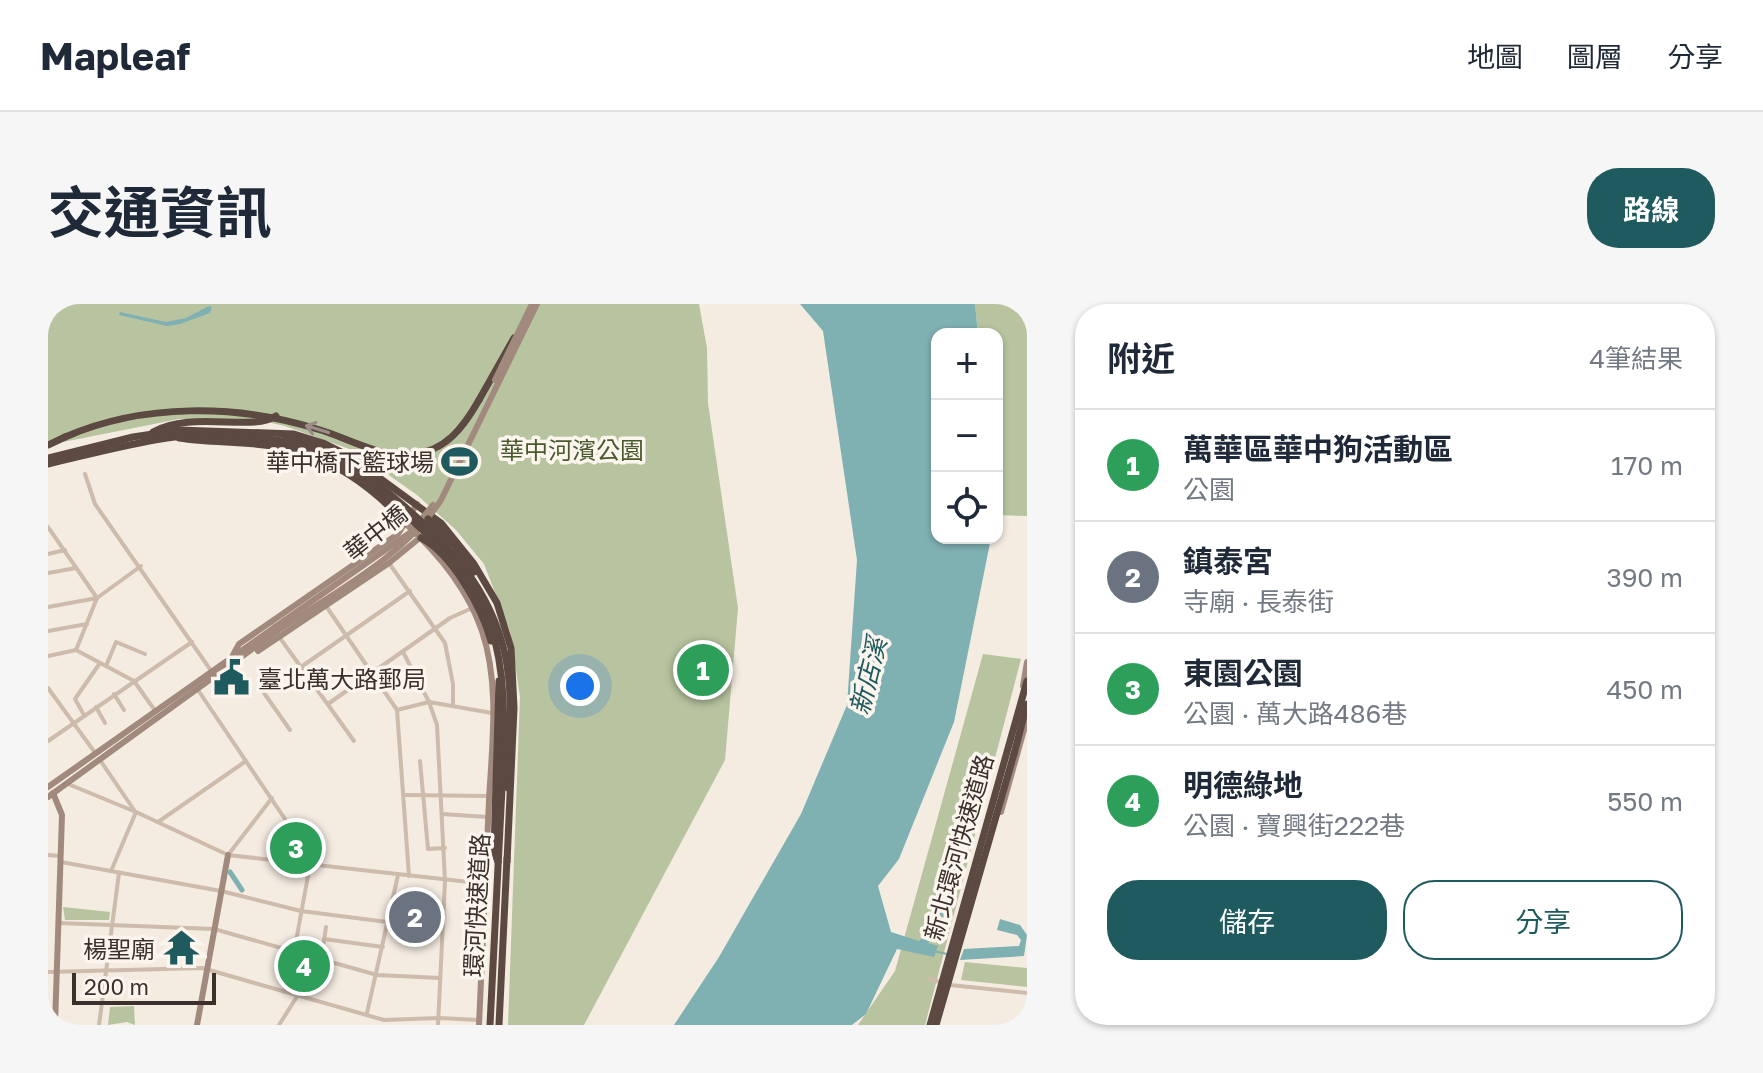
<!DOCTYPE html>
<html lang="zh-TW">
<meta charset="utf-8">
<style>
:root{--surface:#fff;--page:#f6f6f7;--text:#1f2937;--muted:#747a83;--line:#e0e1e3;--accent:#1f5a5e}
body{margin:0;font-family:"Golos Text","Noto Sans TC",sans-serif;background:var(--page);color:var(--text)}
.controls{position:absolute;right:24px;top:24px;display:grid;overflow:hidden;border-radius:16px;box-shadow:0 2px 6px #0004}
.controls button{width:72px;height:72px;display:grid;place-items:center;padding:0;border:0;border-bottom:2px solid var(--line);background:var(--surface);color:var(--text);font:40px sans-serif}
.scale{position:absolute;left:24px;bottom:20px;width:144px;box-sizing:border-box;padding-left:8px;border:4px solid #3b302b;border-top:0;font-size:22px;line-height:28px;white-space:nowrap;color:#3b302b;-webkit-text-stroke:6px #fbf5ee;paint-order:stroke}
.you{position:absolute;left:532px;top:382px;width:28px;height:28px;margin:-20px;border:6px solid #fff;border-radius:50%;background:#1a73e8;box-shadow:0 0 0 12px #1a73e833}
.badge{display:grid;place-items:center;width:52px;height:52px;border-radius:50%;background:var(--accent);color:#fff;font-size:26px;font-weight:700}
.pin{position:absolute;translate:-50% -50%;border:4px solid #fff;box-shadow:0 2px 8px #0006}
.list{margin:0;padding:0;list-style:none}
h2{display:flex;justify-content:space-between;align-items:center;height:104px;margin:0;padding:0 32px;font-size:34px}
h2 small{font-size:26px;font-weight:400;color:var(--muted)}
.list li{display:grid;grid-template-columns:52px 1fr auto;gap:24px;align-items:center;box-sizing:border-box;height:112px;padding:0 32px;border-top:2px solid var(--line)}
.list b{display:block;font-size:30px;white-space:nowrap}
.list p{margin:0;font-size:26px;white-space:nowrap;color:var(--muted)}
.list em{font-size:26px;font-style:normal;color:var(--muted)}
.actions{display:flex;gap:16px;padding:24px 32px}
.actions a{flex:1;padding:18px 0;border:2px solid var(--accent);border-radius:32px;text-align:center;font-size:28px;color:var(--accent)}
.actions .main{background:var(--accent);color:#fff}
.icon{flex:none;width:44px;height:44px;fill:none;stroke:currentColor;stroke-width:2;stroke-linecap:round;stroke-linejoin:round}
.map{position:relative;flex:none;width:979px;height:721px;overflow:hidden;border-radius:32px}
header{display:flex;align-items:center;gap:48px;box-sizing:border-box;height:112px;padding:0 40px;background:var(--surface);border-bottom:2px solid var(--line)}
header strong{font-size:38px}
nav{display:flex;gap:44px;margin-inline-start:auto;font-size:28px}
.intro{display:flex;align-items:center;justify-content:space-between;box-sizing:border-box;height:192px;padding:0 48px}
h1{margin:0;font-size:56px}
.button{padding:20px 36px;border-radius:32px;background:var(--accent);color:#fff;font-size:28px;font-weight:700}
main{display:flex;gap:48px;padding:0 48px}
aside{flex:1;background:var(--surface);border-radius:32px;box-shadow:0 2px 6px #0004}
.map>svg:first-child{display:block}
.green{fill:#b8c4a0}
.water{fill:#7fb0b2}
.lines{fill:none;stroke-linecap:round;stroke-linejoin:round}
.stream{stroke:#7fb0b2;stroke-width:2}
.canal{stroke:#7fb0b2;stroke-width:5}
.street{stroke:#cdbbac;stroke-width:4}
.secondary{stroke:#a18a7d;stroke-width:6}
.highway{stroke:#5c4a42;stroke-width:7}
.secondary-bridge{stroke:#a18a7d;stroke-width:6}
.highway-bridge{stroke:#5c4a42;stroke-width:7}
.oneway{stroke:#9c8e87}
.labels{text-anchor:middle;dominant-baseline:central;stroke-width:7;stroke-linejoin:round;paint-order:stroke}
.park-label{font-size:24px;fill:#4a5a2e;stroke:#fbf5ee}
.poi-label{font-size:24px;fill:#3b302b;stroke:#fbf5ee;text-anchor:end}
.street-label{font-size:24px;fill:#3b302b;stroke:#fbf5ee}
.water-label{font-size:26px;font-style:italic;fill:#1f5a5e;stroke:#fbf5ee}
</style>
<header>
<strong>Mapleaf</strong>
<nav><a>地圖</a><a>圖層</a><a>分享</a></nav>
</header>
<div class="intro"><h1>交通資訊</h1><a class="button">路線</a></div>
<main>
<div class="map">
<svg width="979" height="721" viewBox="0 0 979 721">
<rect width="100%" height="100%" fill="#f4ebe1"/>
<g class="green">
<path d="M0,0H651L659,44L660,99L690,304L677,456L536,721H460L472,393L462,327L436,260L408,226L369,191L307,147L237,122L210,116L131,115L0,141Z"/>
<path d="M927,0H979V212L949,211V30H930Z"/>
<path d="M935,350L973,355L877,721H810L847,667Z"/>
<path d="M247,537H251L262,554L260,558L237,555L236,551Z"/>
<path d="M15,603L62,608L61,616H17Z"/>
<path d="M917,658L979,664V683L913,676Z"/>
<path d="M86,702L87,721L79,718L60,721L62,703Z"/>
</g>
<g class="water">
<path d="M752,0H927L930,30H889V234H943L906,418L851,555L830,582L843,628L871,637L879,629L887,594L906,599L900,619L898,612L892,613L886,633L880,639L890,642L886,653L849,645L818,710L804,721H626L671,653L753,510L799,401L809,256L775,27Z"/>
<path d="M161,2L164,3L162,9L132,20L119,22L71,11L72,8L118,18L138,14Z"/>
<path d="M952,615L972,621L979,631L976,652L912,656L916,645L971,642L973,636L969,631L949,626Z"/>
</g>
<g class="lines">
<path class="stream" d="M885,647L899,650"/>
<path class="canal" d="M182,568L194,586"/>
<g class="street">
<path d="M37,170L47,200L164,368"/>
<path d="M0,223L49,294"/>
<path d="M0,250L17,246"/>
<path d="M341,259L397,339L405,380V400"/>
<path d="M0,269L28,264"/>
<path d="M278,302L349,406L361,572"/>
<path d="M0,303L49,294L93,262"/>
<path d="M0,327L39,320"/>
<path d="M232,334L306,437"/>
<path d="M28,346L49,294"/>
<path d="M355,348L381,398L389,421L397,577L390,721"/>
<path d="M0,352L28,346L86,377L108,408"/>
<path d="M58,362L68,338L97,350"/>
<path d="M253,363L362,287"/>
<path d="M0,384L48,450"/>
<path d="M150,386L268,561"/>
<path d="M216,389L242,426"/>
<path d="M66,390L76,406"/>
<path d="M280,400L402,314L424,304"/>
<path d="M48,403L57,419"/>
<path d="M349,406L381,398L444,409"/>
<path d="M36,411L27,395L52,359"/>
<path d="M0,437L144,338"/>
<path d="M52,456L86,506"/>
<path d="M372,457L380,545L397,544"/>
<path d="M20,480L88,508L180,551L439,580"/>
<path d="M357,491L442,492"/>
<path d="M394,510L440,513"/>
<path d="M110,518L198,457"/>
<path d="M0,551L13,552"/>
<path d="M180,551L224,494"/>
<path d="M229,556L249,533"/>
<path d="M13,558L173,587L253,607L394,625"/>
<path d="M63,567L88,508"/>
<path d="M11,619L166,625L329,671L392,674"/>
<path d="M276,635L335,643"/>
<path d="M275,643L278,623"/>
<path d="M0,668L154,664L336,716L391,714L431,716"/>
<path d="M882,675L902,681L979,689"/>
<path d="M236,688L244,659L262,561"/>
<path d="M319,709L350,571"/>
<path d="M51,721L71,569"/>
<path d="M231,721L250,691"/>
</g>
<g class="secondary">
<path d="M357,219C389,248 420,286 434,327C452,381 444,440 441,496C438,571 435,646 431,721"/>
<path d="M210,347L341,259L374,232"/>
<path d="M185,351L191,340L350,230L369,200"/>
<path d="M975,382L979,358"/>
<path d="M0,483L227,323"/>
<path d="M5,489L14,511L7,721"/>
<path d="M0,493L229,327"/>
<path d="M953,508L979,415"/>
<path d="M149,721L180,551"/>
</g>
<g class="highway">
<path d="M431,96L466,34"/>
<path d="M105,128C143,106 204,128 228,112"/>
<path d="M131,134C164,139 198,137 231,143C279,150 325,183 357,219"/>
<path d="M0,141L17,133"/>
<path d="M0,154L85,133L131,126L246,130L275,139L303,153L393,219L426,260L449,299L463,344L466,404L459,558"/>
<path d="M373,234C404,250 434,304 443,337"/>
<path d="M966,450L979,400"/>
<path d="M450,558L446,547L451,377"/>
<path d="M442,721L454,484"/>
<path d="M451,721L459,554"/>
</g>
<g class="secondary-bridge">
<path d="M447,76L484,0"/>
<path d="M227,323L363,228L385,201"/>
<path d="M229,327C284,290 357,252 393,196L489,0"/>
</g>
<g class="highway-bridge">
<path d="M234,130C248,135 262,139 275,145C303,157 327,177 350,197C400,239 442,284 457,350C466,393 461,440 460,484"/>
<path d="M17,133C95,99 189,100 269,125C298,133 333,154 363,151C398,147 415,124 431,96"/>
<path d="M0,160C39,151 79,140 119,134C145,130 172,132 198,134C210,135 223,135 234,137C275,145 309,170 340,196C455,290 460,341 454,484"/>
<path d="M380,215L406,241L426,268"/>
<path d="M882,721L979,377"/>
<path d="M888,721L966,450"/>
</g>
</g>
<defs><path id="oneway-shaft" d="M-6 0H5M1.5-3L5.5 0L1.5 3" fill="none" stroke-width="1.6" stroke-linecap="round" stroke-linejoin="round" transform="scale(2)"/></defs>
<use class="oneway" href="#oneway-shaft" transform="translate(269 125) rotate(-163)"/>
<defs>
<symbol id="stadium-bare" viewBox="-9 -9 18 18"><path d="M0-5a6.5 5 0 1 0 0 10a6.5 5 0 1 0 0-10ZM-3.5-1.8h7v3.6h-7Z" fill="#1f5a5e" stroke="#fbf5ee" stroke-width="2.5" paint-order="stroke"/></symbol>
<symbol id="civic-bare" viewBox="-9 -9 18 18"><path d="M-.6-6.5H3V-4.5H.6V-3L4-1V1h2V6H-6V1h2V-1L-.6-3ZM-1.2 2.5V6h2.4V2.5Z" fill="#1f5a5e" stroke="#fbf5ee" stroke-width="2.5" paint-order="stroke"/></symbol>
<symbol id="temple-bare" viewBox="-9 -9 18 18"><path d="M0-6L5-2H3V0L6.5 2.5H4V6H1.5V3h-3V6H-4V2.5H-6.5L-3 0V-2H-5Z" fill="#1f5a5e" stroke="#fbf5ee" stroke-width="2.5" paint-order="stroke"/></symbol>
</defs>
<g fill-rule="evenodd">
<use href="#stadium-bare" x="386" y="132" width="51" height="51"/>
<use href="#civic-bare" x="158" y="348" width="51" height="51"/>
<use href="#temple-bare" x="108" y="618" width="51" height="51"/>
</g>
<g class="labels">
<g class="park-label">
<text x="524" y="145">華中河濱公園</text>
</g>
<g class="poi-label">
<text x="386" y="157">華中橋下籃球場</text>
<text x="210" y="374" text-anchor="start">臺北萬大路郵局</text>
<text x="107" y="644">楊聖廟</text>
</g>
<g class="street-label">
<text transform="translate(327 228) rotate(-38)">華中橋</text>
<text transform="translate(910 543) rotate(-74)">新北環河快速道路</text>
<text transform="translate(428 601) rotate(-87)">環河快速道路</text>
</g>
<g class="water-label">
<text transform="translate(820 372) rotate(-76)">新店溪</text>
</g>
</g>
</svg>
<div class="controls">
<button>+</button>
<button>−</button>
<button><svg class="icon" aria-label="locate" viewBox="0 0 24 24"><circle cx="12" cy="12" r="6"/><path d="M12 2v4M12 18v4M2 12h4M18 12h4"/></svg></button>
</div>
<div class="scale">200 m</div>
<div class="you"></div>
<div class="pin badge" style="left:655px;top:366px;background:#2e9e5b">1</div>
<div class="pin badge" style="left:367px;top:613px;background:#6b7280">2</div>
<div class="pin badge" style="left:248px;top:544px;background:#2e9e5b">3</div>
<div class="pin badge" style="left:256px;top:662px;background:#2e9e5b">4</div>
</div>
<aside>
<h2>附近<small>4筆結果</small></h2>
<ul class="list">
<li><span class="badge" style="background:#2e9e5b">1</span><div><b>萬華區華中狗活動區</b><p>公園</p></div><em>170 m</em></li>
<li><span class="badge" style="background:#6b7280">2</span><div><b>鎮泰宮</b><p>寺廟 · 長泰街</p></div><em>390 m</em></li>
<li><span class="badge" style="background:#2e9e5b">3</span><div><b>東園公園</b><p>公園 · 萬大路486巷</p></div><em>450 m</em></li>
<li><span class="badge" style="background:#2e9e5b">4</span><div><b>明德綠地</b><p>公園 · 寶興街222巷</p></div><em>550 m</em></li>
</ul>
<div class="actions"><a class="main">儲存</a><a>分享</a></div>
</aside>
</main>
